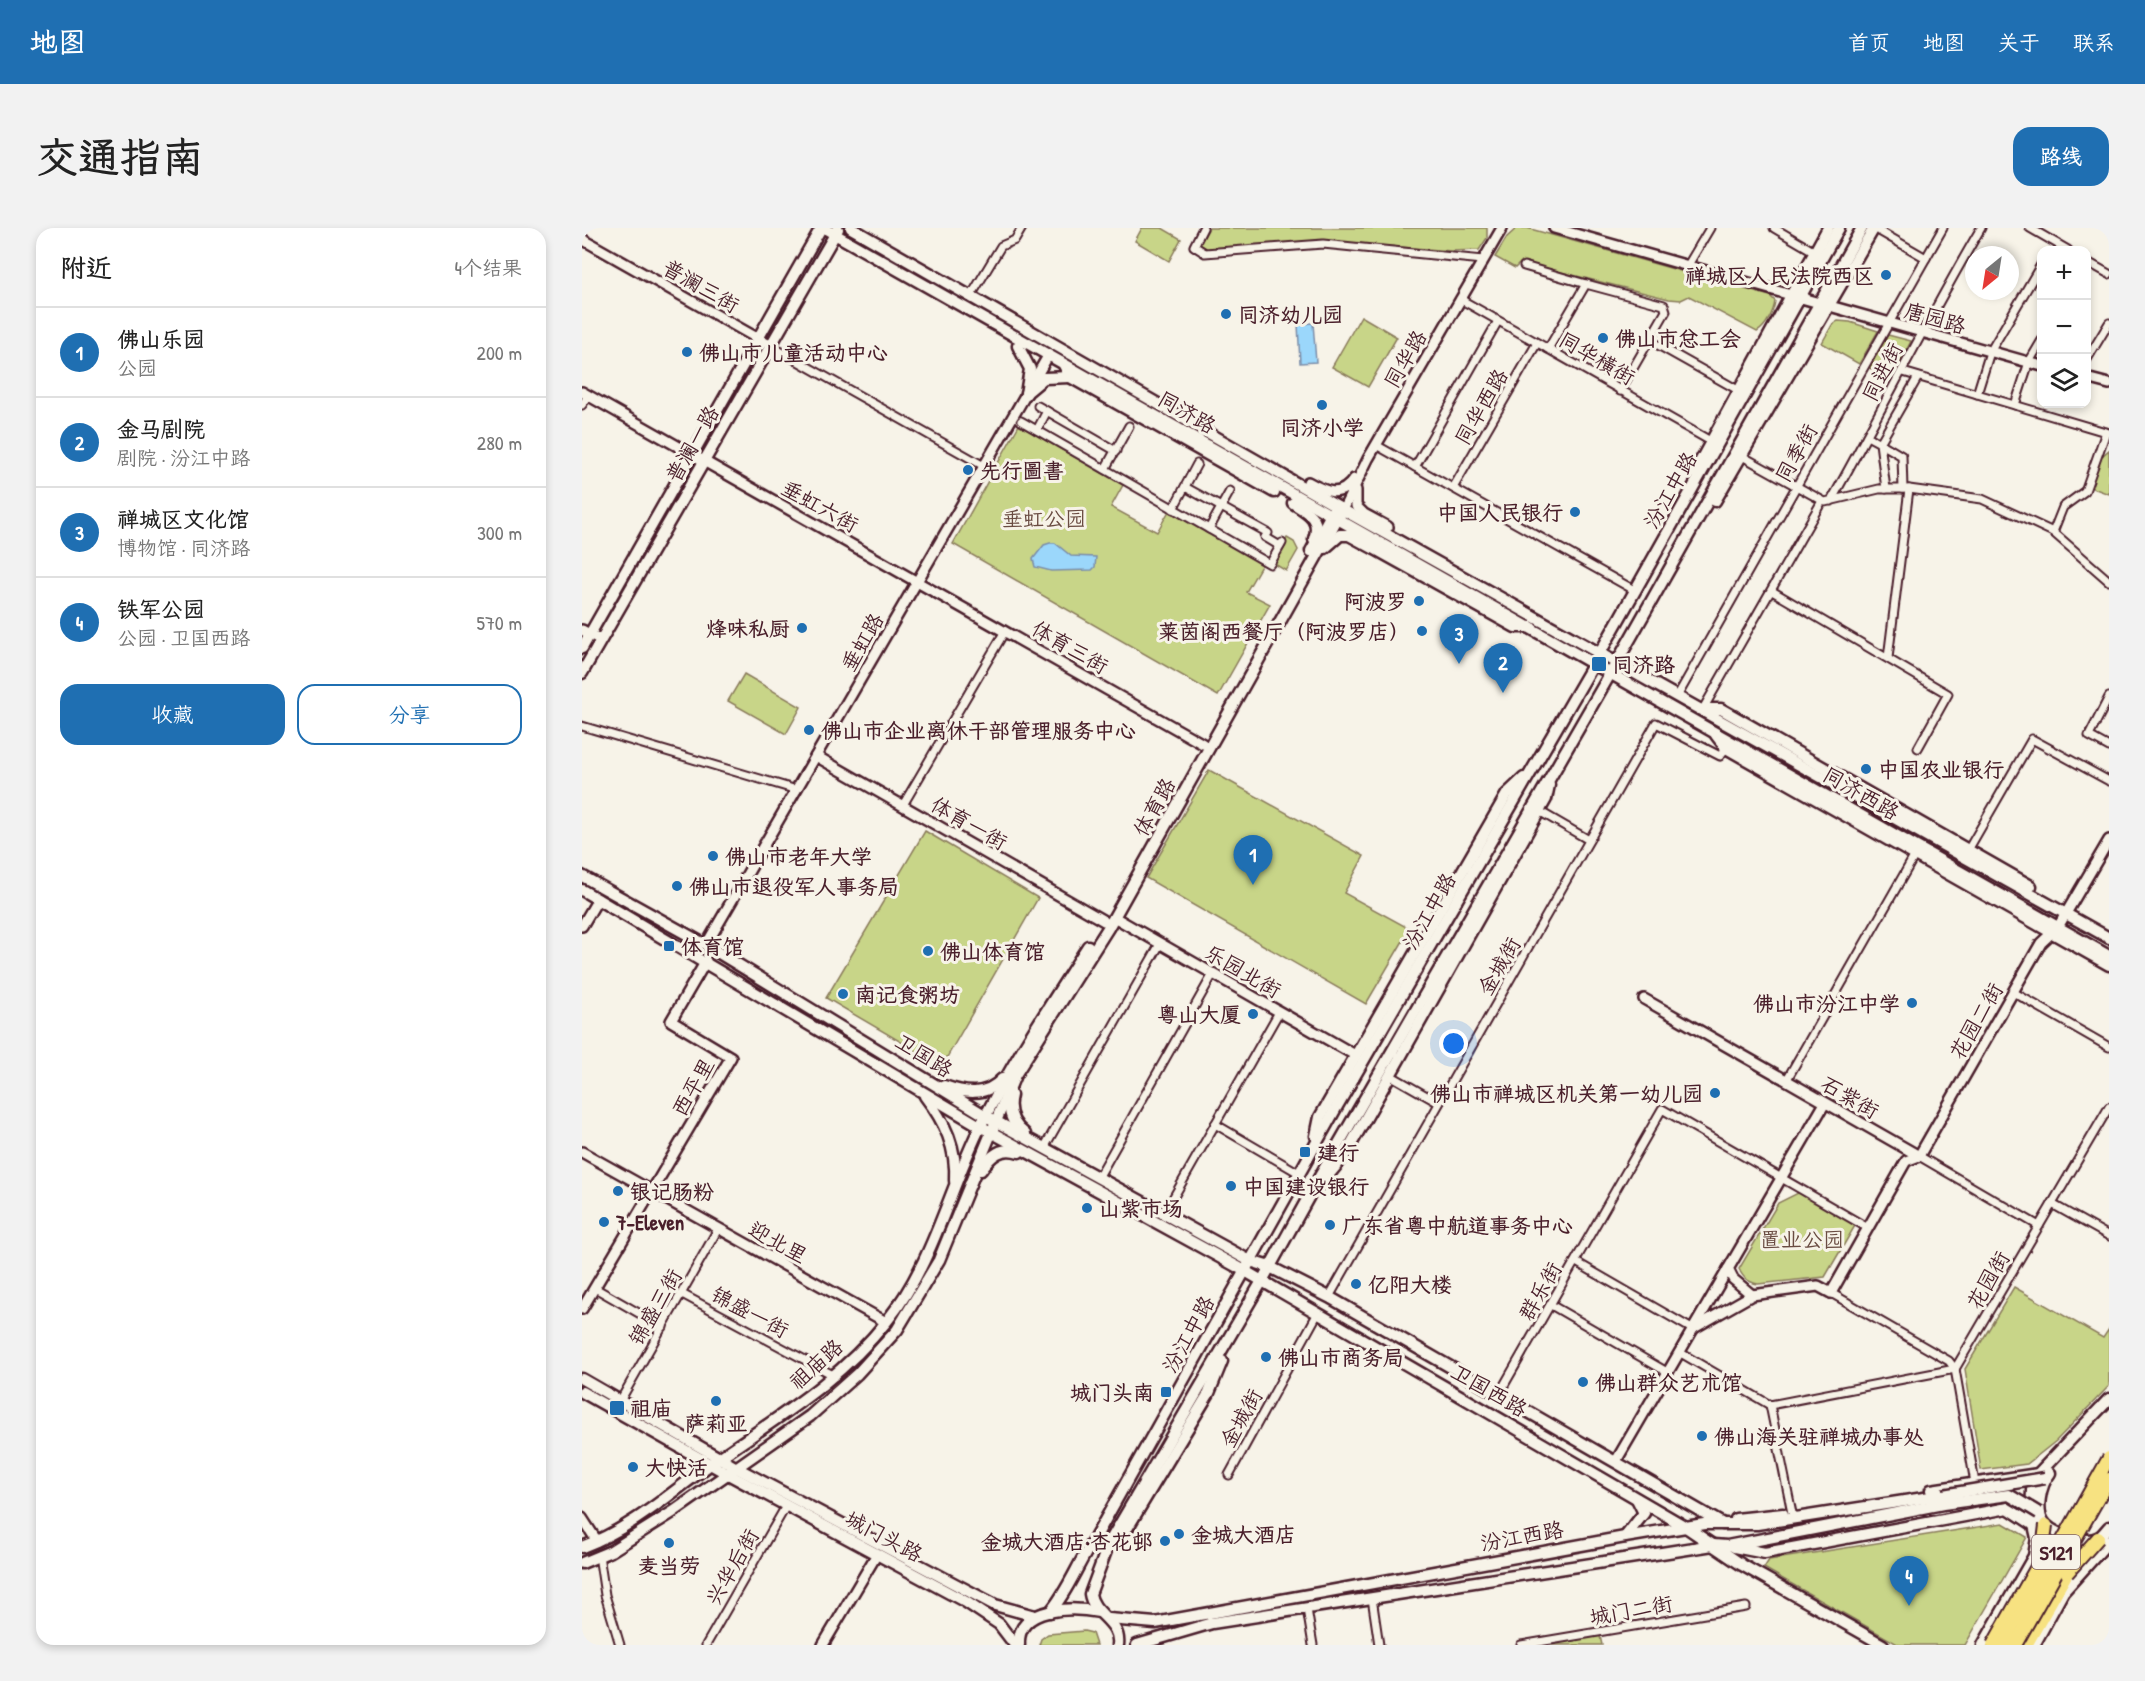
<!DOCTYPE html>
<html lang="zh">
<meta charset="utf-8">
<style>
:root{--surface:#fff;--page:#f2f2f2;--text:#222;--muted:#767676;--line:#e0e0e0;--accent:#1f6fb2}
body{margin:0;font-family:"Patrick Hand","LXGW WenKai TC",sans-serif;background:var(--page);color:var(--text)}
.controls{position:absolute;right:18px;top:18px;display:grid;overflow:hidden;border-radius:12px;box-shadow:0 3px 9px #0003}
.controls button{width:54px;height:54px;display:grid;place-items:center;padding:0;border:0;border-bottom:2px solid var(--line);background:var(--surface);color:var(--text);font:30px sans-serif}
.compass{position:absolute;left:1383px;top:18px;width:54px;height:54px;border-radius:50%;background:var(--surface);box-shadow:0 3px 9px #0003;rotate:210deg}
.you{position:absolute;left:872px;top:816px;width:21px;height:21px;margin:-15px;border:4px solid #fff;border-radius:50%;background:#1a73e8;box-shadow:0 0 0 9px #1a73e833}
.badge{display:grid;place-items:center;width:39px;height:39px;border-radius:50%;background:var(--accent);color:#fff;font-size:20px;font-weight:700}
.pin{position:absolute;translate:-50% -50px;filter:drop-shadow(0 2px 3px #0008)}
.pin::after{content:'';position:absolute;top:32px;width:21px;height:18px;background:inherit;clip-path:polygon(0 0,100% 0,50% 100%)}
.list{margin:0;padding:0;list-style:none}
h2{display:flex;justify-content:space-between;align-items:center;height:78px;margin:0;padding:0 24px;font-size:26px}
h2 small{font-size:20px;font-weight:400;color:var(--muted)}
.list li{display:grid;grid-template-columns:39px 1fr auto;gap:18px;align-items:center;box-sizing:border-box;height:90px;padding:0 24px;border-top:2px solid var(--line)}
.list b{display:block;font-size:22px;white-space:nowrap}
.list p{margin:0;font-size:20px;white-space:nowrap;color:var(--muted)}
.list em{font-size:20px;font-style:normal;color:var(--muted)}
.actions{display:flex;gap:12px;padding:18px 24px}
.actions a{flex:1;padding:14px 0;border:2px solid var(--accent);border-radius:18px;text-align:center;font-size:21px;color:var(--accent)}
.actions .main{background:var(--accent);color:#fff}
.icon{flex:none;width:33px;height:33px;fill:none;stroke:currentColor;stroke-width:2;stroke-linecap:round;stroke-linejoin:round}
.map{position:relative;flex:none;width:1527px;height:1417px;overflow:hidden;border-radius:18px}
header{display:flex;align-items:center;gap:36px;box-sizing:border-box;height:84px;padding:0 30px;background:var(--accent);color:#fff}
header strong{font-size:28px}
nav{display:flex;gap:33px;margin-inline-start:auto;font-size:21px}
.intro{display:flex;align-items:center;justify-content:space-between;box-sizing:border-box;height:144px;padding:0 36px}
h1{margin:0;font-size:42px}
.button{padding:15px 27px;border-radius:18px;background:var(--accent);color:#fff;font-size:21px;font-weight:700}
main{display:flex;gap:36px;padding:0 36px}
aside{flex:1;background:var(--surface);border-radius:18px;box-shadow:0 3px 9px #0003}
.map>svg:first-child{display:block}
.green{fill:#c8d588;stroke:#897a5a;stroke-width:1.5}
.water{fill:#9bd7fb;stroke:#7b8da8;stroke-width:1.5}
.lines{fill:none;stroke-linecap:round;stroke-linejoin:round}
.minor-casing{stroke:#4a1f2b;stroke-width:11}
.tertiary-casing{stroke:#4a1f2b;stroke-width:14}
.secondary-casing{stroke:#4a1f2b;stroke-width:15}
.trunk-casing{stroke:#4a1f2b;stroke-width:16}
.minor{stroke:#f7f3e8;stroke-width:7}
.tertiary{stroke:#f7f3e8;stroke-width:9}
.secondary{stroke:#f7f3e8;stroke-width:10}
.trunk{stroke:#f7e281;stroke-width:12}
.secondary-bridge-casing{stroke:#4a1f2b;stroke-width:15;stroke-linecap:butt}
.trunk-bridge-casing{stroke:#4a1f2b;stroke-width:16;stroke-linecap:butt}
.secondary-bridge{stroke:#f7f3e8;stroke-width:10}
.trunk-bridge{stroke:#f7e281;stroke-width:12}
.poi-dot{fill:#1f6fb2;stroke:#f7f3e8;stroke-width:2}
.labels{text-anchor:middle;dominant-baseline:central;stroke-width:6;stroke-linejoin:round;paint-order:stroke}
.shield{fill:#f7f3e8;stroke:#7e5f64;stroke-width:1.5}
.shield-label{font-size:20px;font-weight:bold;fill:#4a1f2b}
.poi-label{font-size:21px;font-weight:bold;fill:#4a1f2b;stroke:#f7f3e8;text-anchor:start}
.street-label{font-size:21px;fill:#4a1f2b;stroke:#f7f3e8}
.park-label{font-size:21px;fill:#6a4c42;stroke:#f7f3e8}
</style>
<header>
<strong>地图</strong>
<nav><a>首页</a><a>地图</a><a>关于</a><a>联系</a></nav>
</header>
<div class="intro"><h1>交通指南</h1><a class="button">路线</a></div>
<main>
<aside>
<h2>附近<small>4个结果</small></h2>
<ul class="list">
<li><span class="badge">1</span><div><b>佛山乐园</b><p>公园</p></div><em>200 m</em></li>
<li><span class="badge">2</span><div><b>金马剧院</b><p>剧院 · 汾江中路</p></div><em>280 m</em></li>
<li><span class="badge">3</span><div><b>禅城区文化馆</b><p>博物馆 · 同济路</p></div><em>300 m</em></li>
<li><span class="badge">4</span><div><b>铁军公园</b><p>公园 · 卫国西路</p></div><em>570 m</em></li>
</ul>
<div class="actions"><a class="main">收藏</a><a>分享</a></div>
</aside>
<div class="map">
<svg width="1527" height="1417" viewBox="0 0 1527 1417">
<rect width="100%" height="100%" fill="#f7f3e8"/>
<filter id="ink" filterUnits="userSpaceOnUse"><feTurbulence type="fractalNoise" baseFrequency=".0167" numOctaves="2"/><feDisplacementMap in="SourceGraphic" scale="12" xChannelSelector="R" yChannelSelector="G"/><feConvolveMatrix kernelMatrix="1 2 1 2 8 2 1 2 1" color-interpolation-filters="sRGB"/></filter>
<g filter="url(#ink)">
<g class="green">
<path d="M560,0H580L599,11L587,33L553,13Z"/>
<path d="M627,0H905V10L897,22L870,23L741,13L624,22L618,16Z"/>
<path d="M935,0H945L1188,68L1193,73C1192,83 1184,99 1175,104L1107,68L1099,72L1087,71L939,34L933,40L913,29L925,9Z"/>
<path d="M779,88L815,109L786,159L750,139Z"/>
<path d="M1256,93L1268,94L1296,103L1277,136L1240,115L1250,97Z"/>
<path d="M1306,107L1329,113L1310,150L1287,140Z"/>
<path d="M437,197L541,257L529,279L575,304L587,283L680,336L664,364L688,376L636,468L371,316Z"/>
<path d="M1527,222V266L1508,259L1520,228Z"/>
<path d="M705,310L712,314L716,322L704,343L691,335Z"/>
<path d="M162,446L219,479L204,506L146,473Z"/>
<path d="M627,542L782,628L762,665L828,701L784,776L564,650Z"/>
<path d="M343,603L456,670L360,838L244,770Z"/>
<path d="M1218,964L1274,996L1243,1049L1176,1056C1166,1054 1161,1050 1157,1041L1196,975Z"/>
<path d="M1432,1059L1521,1110L1527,1101V1158L1474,1213L1445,1236L1399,1242L1383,1141Z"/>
<path d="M1421,1295L1445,1309L1383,1417H1317L1182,1340L1187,1332Z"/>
<path d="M502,1403L510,1405L514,1417H457L459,1411L466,1406Z"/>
<path d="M1018,1408L1020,1417H962Z"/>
</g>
<g class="water">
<path d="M731,95L734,134L718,135L716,96Z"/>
<path d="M468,315H473L489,328L514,329L513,339L510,342L469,343L453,339L451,331L462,317Z"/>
</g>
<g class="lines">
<defs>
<g id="minor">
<path d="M621,0L612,18L623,25L741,16L901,32"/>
<path d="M1192,0L1233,24"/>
<path d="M1292,0L1344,30"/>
<path d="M1448,0L1486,22"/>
<path d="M1504,33L1527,46"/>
<path d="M1106,37L1128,0"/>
<path d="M942,38L1004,56"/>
<path d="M392,63L419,18L433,12L440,0"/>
<path d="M878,71L1132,215"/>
<path d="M1067,112L1156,162"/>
<path d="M189,118L402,238"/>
<path d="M966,121L1004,56L1082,77L1084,83L1038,163"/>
<path d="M1504,133L1527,95"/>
<path d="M1321,144L1527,205"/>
<path d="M1395,166L1408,124L1460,35"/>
<path d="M0,177L6,168"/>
<path d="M1433,177L1447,134L1460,112"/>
<path d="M456,178L534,223"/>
<path d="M439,193L688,336L700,315"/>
<path d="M455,202L465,183"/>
<path d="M1285,208L1298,215L1304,261"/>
<path d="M794,217L1054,363"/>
<path d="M1160,228L1243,274L1297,261H1327L1400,271L1471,304L1527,353"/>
<path d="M833,239L916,93"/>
<path d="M523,241L547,198"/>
<path d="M603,259L686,305L683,309L698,318"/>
<path d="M871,260L955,115"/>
<path d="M1321,261L1320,228L1298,215L1336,149"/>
<path d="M1249,273C1300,182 1346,90 1399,0"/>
<path d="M591,281L615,236"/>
<path d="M627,301L648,263"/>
<path d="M1471,304L1481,279L1503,263L1524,204"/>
<path d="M1190,363L1366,466L1336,520"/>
<path d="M1306,430L1327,261"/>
<path d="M1096,467L1361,0"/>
<path d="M1527,469L1507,508L1527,519"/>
<path d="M1121,481L1240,273"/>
<path d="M0,498L215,562"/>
<path d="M321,577L423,403"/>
<path d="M957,583L1007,612"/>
<path d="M1386,622L1450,511L1527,553"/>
<path d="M1431,764L1527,819"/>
<path d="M808,847L857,875"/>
<path d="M1204,853L1333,627"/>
<path d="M633,896L717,945"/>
<path d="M462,920L578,716"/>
<path d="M1337,928L1457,998"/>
<path d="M516,950L631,746"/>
<path d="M1470,976L1527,1008"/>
<path d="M582,986L697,784"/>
<path d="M994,1034L1110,1101"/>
<path d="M13,1060L81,1099"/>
<path d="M1249,1065L1367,1133L1373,1141"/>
<path d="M100,1066L253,1148"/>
<path d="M747,1069L1074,495L1138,528L1144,520"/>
<path d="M969,1077L1085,1144"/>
<path d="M1097,1124L1188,1177L1373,1141"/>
<path d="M917,1166L1080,881L1286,1000"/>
<path d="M38,1173L136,1001"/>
<path d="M1188,1177L1210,1285"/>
<path d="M647,1247L736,1085"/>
<path d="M1393,1255L1373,1141L1527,879"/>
<path d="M17,1327L23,1367L38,1417"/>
<path d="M790,1370L797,1417"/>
<path d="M725,1381L731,1417"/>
<path d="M124,1417L204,1278"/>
<path d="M939,1417L1164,1379"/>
</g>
<g id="tertiary">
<path d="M972,0L1460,138"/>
<path d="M0,11L189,118"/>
<path d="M1504,150L1527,156"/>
<path d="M0,164L621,516"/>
<path d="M726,254C744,264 758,271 772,251"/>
<path d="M774,262V278L782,286L806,299"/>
<path d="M761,282L786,231L920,0"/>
<path d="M0,402L19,412"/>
<path d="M234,528L522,693"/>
<path d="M532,689L773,827"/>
<path d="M0,698L16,671"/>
<path d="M124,717L466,128"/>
<path d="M1062,771L1337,928"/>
<path d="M0,924L304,1094"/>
<path d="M1337,928L1459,715L1476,699L1527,612"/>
<path d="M1146,1041L1151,1051L1170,1067"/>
<path d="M0,1081L149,829L89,793L124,733"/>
<path d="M1112,1100L1170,1067L1236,1058L1249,1065L1324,933L1337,928"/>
<path d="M1034,1233L1243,875"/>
<path d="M0,1290L15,1313"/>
<path d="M241,1417L295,1326"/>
</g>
<g id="secondary">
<path d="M242,0L1527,728"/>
<path d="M269,0L754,278L1527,710"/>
<path d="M436,118L448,141L444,166"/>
<path d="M482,137L488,149L692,264"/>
<path d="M444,165L462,150L488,149"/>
<path d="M1112,245L1246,0"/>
<path d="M1133,273L1292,0"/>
<path d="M711,275C727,285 739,291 732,311"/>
<path d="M786,311L793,321L933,399H949"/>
<path d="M743,320L758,307H767L791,320"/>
<path d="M729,323L752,281"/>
<path d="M0,420L239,0"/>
<path d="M0,445L256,1"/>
<path d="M1124,481H1139L1449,658"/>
<path d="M1134,507L1144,520L1527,737"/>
<path d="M0,648L124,717L404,888L668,1033L688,1039L747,1069L1141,1296"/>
<path d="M0,662L398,898L663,1043L1104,1299L1160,1337L1301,1417"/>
<path d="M362,858C382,865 404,869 420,851"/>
<path d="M429,867C425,883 430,896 443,906"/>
<path d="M343,868C363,894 375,920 373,953"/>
<path d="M734,908L738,889L925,566L942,550"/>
<path d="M399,942C409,927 420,918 437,924"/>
<path d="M739,956L763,927L964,571L967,557"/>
<path d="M0,1151L153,1239L375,1357L413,1377L453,1388"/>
<path d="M0,1164L144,1245L384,1374L417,1396L433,1417"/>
<path d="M1468,1245C1458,1257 1452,1285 1464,1297C1474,1307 1505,1317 1517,1309C1521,1307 1524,1302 1527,1299"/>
<path d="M1349,1262L1456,1246"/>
<path d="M1154,1291L1201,1286"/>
<path d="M534,1309L546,1299L627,1165L640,1133"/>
<path d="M1043,1309L1062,1285L1055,1271"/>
<path d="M0,1319C52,1300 93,1261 137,1230C199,1187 257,1153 305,1093C352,1034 366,963 399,897C430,834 469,776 506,718"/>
<path d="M1152,1319L1183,1325L1426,1280L1452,1297"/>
<path d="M1467,1319L1455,1310L1449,1284L1450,1262L1456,1246L1527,1171"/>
<path d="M0,1335L29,1323L91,1284L228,1188L275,1146L315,1102L357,1032L433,847L526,700L759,285"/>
<path d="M468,1384C487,1362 496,1334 513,1310L754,880L1018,425L1257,0"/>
<path d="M527,1391L573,1395L1043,1309L1122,1296H1175L1361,1267"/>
<path d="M437,1417C434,1378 491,1379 517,1384"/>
<path d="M536,1417C539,1393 511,1387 508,1366L527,1315L680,1053L737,950L1035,434L1280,0"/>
<path d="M555,1417L630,1395L1131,1317L1145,1318L1361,1276"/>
<path d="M1401,1417L1452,1328L1455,1310"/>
<path d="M1452,1417L1481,1364L1527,1313"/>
</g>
<path id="trunk" d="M1444,1417L1485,1345"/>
</defs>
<use href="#minor" class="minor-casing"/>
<use href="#tertiary" class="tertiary-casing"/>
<use href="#secondary" class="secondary-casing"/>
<use href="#trunk" class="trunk-casing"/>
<use href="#minor" class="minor"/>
<use href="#tertiary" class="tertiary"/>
<use href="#secondary" class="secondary"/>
<use href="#trunk" class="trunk"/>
<defs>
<g id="secondary-bridge">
<path d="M1361,1267L1463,1250"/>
<path d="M1361,1276L1427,1267L1457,1285"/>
</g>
<g id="trunk-bridge">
<path d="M1485,1345L1516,1310"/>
<path d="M1411,1417L1460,1330L1464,1297"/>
<path d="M1422,1417L1527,1230"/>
<path d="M1433,1417L1527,1251"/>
</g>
</defs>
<use href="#secondary-bridge" class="secondary-bridge-casing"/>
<use href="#trunk-bridge" class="trunk-bridge-casing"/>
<use href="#secondary-bridge" class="secondary-bridge"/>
<use href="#trunk-bridge" class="trunk-bridge"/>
</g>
</g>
<g class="poi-dot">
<circle cx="1304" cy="47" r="6"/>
<circle cx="644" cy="86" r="6"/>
<circle cx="1021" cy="110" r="6"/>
<circle cx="105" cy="124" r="6"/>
<circle cx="740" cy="177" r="6"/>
<circle cx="386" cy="242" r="6"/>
<circle cx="993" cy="284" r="6"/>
<circle cx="837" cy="373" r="6"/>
<circle cx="220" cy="400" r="6"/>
<circle cx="840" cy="403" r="6"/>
<rect x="1009" y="428" width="16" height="16" rx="3"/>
<circle cx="227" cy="502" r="6"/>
<circle cx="1284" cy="541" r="6"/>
<circle cx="131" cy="628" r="6"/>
<circle cx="95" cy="658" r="6"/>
<rect x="81" y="712" width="12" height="12" rx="3"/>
<circle cx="346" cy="723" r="6"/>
<circle cx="261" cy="766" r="6"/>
<circle cx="1330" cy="775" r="6"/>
<circle cx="671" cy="786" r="6"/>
<circle cx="1133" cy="865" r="6"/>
<rect x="717" y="918" width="12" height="12" rx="3"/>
<circle cx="649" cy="958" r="6"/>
<circle cx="36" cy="963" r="6"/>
<circle cx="505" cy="980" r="6"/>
<circle cx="22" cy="994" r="6"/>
<circle cx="748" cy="997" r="6"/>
<circle cx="774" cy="1056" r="6"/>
<circle cx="684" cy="1129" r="6"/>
<circle cx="1001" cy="1154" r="6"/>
<rect x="578" y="1158" width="12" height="12" rx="3"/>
<circle cx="134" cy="1173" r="6"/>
<rect x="27" y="1172" width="16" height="16" rx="3"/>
<circle cx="1120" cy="1208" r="6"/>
<circle cx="51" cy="1239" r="6"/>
<circle cx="597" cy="1306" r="6"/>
<circle cx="583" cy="1313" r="6"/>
<circle cx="87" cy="1315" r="6"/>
</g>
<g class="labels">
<rect class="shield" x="1450" y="1307" width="48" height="34" rx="4.5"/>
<g class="shield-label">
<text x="1474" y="1324">S121</text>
</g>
<g class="poi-label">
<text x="1292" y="47" text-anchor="end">禅城区人民法院西区</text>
<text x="656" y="86">同济幼儿园</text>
<text x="1033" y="110">佛山市总工会</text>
<text x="117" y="124">佛山市儿童活动中心</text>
<text x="740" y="199" text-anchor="middle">同济小学</text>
<text x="398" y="242">先行圖書</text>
<text x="981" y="284" text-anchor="end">中国人民银行</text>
<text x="825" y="373" text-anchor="end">阿波罗</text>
<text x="208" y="400" text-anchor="end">烽味私厨</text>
<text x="828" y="403" text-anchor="end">莱茵阁西餐厅（阿波罗店）</text>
<text x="1030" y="436">同济路</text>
<text x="239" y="502">佛山市企业离休干部管理服务中心</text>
<text x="1296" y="541">中国农业银行</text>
<text x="143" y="628">佛山市老年大学</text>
<text x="107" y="658">佛山市退役军人事务局</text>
<text x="99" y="718">体育馆</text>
<text x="358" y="723">佛山体育馆</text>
<text x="273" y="766">南记食粥坊</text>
<text x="1318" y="775" text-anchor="end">佛山市汾江中学</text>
<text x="659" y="786" text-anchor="end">粤山大厦</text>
<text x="1121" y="865" text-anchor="end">佛山市禅城区机关第一幼儿园</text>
<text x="735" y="924">建行</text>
<text x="661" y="958">中国建设银行</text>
<text x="48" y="963">银记肠粉</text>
<text x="517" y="980">山紫市场</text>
<text x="34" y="994">7-Eleven</text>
<text x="760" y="997">广东省粤中航道事务中心</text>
<text x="786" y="1056">亿阳大楼</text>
<text x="696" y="1129">佛山市商务局</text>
<text x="1013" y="1154">佛山群众艺术馆</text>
<text x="572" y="1164" text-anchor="end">城门头南</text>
<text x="48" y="1180">祖庙</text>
<text x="134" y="1195" text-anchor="middle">萨莉亚</text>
<text x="1132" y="1208">佛山海关驻禅城办事处</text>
<text x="63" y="1239">大快活</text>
<text x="609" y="1306">金城大酒店</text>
<text x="571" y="1313" text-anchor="end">金城大酒店·杏花邨</text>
<text x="87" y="1337" text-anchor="middle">麦当劳</text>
</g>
<g class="street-label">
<text transform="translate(119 58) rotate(30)">普澜三街</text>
<text transform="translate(1353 90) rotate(16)">唐园路</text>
<text transform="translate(1015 130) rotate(30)">同华横街</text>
<text transform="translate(823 131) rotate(-60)">同华路</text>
<text transform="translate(1300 144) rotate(-63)">同进街</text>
<text transform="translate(899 179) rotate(-60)">同华西路</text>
<text transform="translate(605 184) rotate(30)">同济路</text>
<text transform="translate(110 216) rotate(-60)">普澜一路</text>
<text transform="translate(1214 225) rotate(-61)">同季街</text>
<text transform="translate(1088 262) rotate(-60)">汾江中路</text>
<text transform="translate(238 278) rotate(29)">垂虹六街</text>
<text transform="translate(280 414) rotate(-60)">垂虹路</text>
<text transform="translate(488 419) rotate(30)">体育三街</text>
<text transform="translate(1279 565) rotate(30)">同济西路</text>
<text transform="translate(572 579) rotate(-61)">体育路</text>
<text transform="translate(387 595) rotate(30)">体育一街</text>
<text transform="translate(847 683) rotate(-60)">汾江中路</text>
<text transform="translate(917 738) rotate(-60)">金城街</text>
<text transform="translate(661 743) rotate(30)">乐园北街</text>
<text transform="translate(1394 793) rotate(-60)">花园二街</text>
<text transform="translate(342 827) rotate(32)">卫国路</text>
<text transform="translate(111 859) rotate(-60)">西平里</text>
<text transform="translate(1268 869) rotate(30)">石紫街</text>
<text transform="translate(196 1014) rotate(29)">迎北里</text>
<text transform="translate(1406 1052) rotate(-60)">花园街</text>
<text transform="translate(958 1063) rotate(-60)">群乐街</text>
<text transform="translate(73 1079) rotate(-60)">锦盛三街</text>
<text transform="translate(168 1084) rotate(28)">锦盛一街</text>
<text transform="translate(606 1106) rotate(-61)">汾江中路</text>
<text transform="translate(234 1136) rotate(-42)">祖庙路</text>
<text transform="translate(907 1162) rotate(30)">卫国西路</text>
<text transform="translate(659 1190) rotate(-61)">金城街</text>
<text transform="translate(302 1308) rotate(28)">城门头路</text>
<text transform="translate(940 1308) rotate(-10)">汾江西路</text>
<text transform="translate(150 1339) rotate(-60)">兴华后街</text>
<text transform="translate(1049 1382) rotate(-10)">城门二街</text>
</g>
<g class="park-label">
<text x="462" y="290">垂虹公园</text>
<text x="1220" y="1011">置业公园</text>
</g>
</g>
</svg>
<div class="controls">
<button>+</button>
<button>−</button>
<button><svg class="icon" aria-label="layers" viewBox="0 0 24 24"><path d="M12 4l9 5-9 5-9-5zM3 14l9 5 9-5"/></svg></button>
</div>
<svg class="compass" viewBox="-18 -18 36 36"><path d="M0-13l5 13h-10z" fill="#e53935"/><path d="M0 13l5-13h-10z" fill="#767676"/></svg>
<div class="you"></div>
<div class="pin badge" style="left:671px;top:657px">1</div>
<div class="pin badge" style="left:921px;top:465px">2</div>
<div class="pin badge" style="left:877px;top:436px">3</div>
<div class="pin badge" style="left:1327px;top:1378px">4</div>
</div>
</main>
